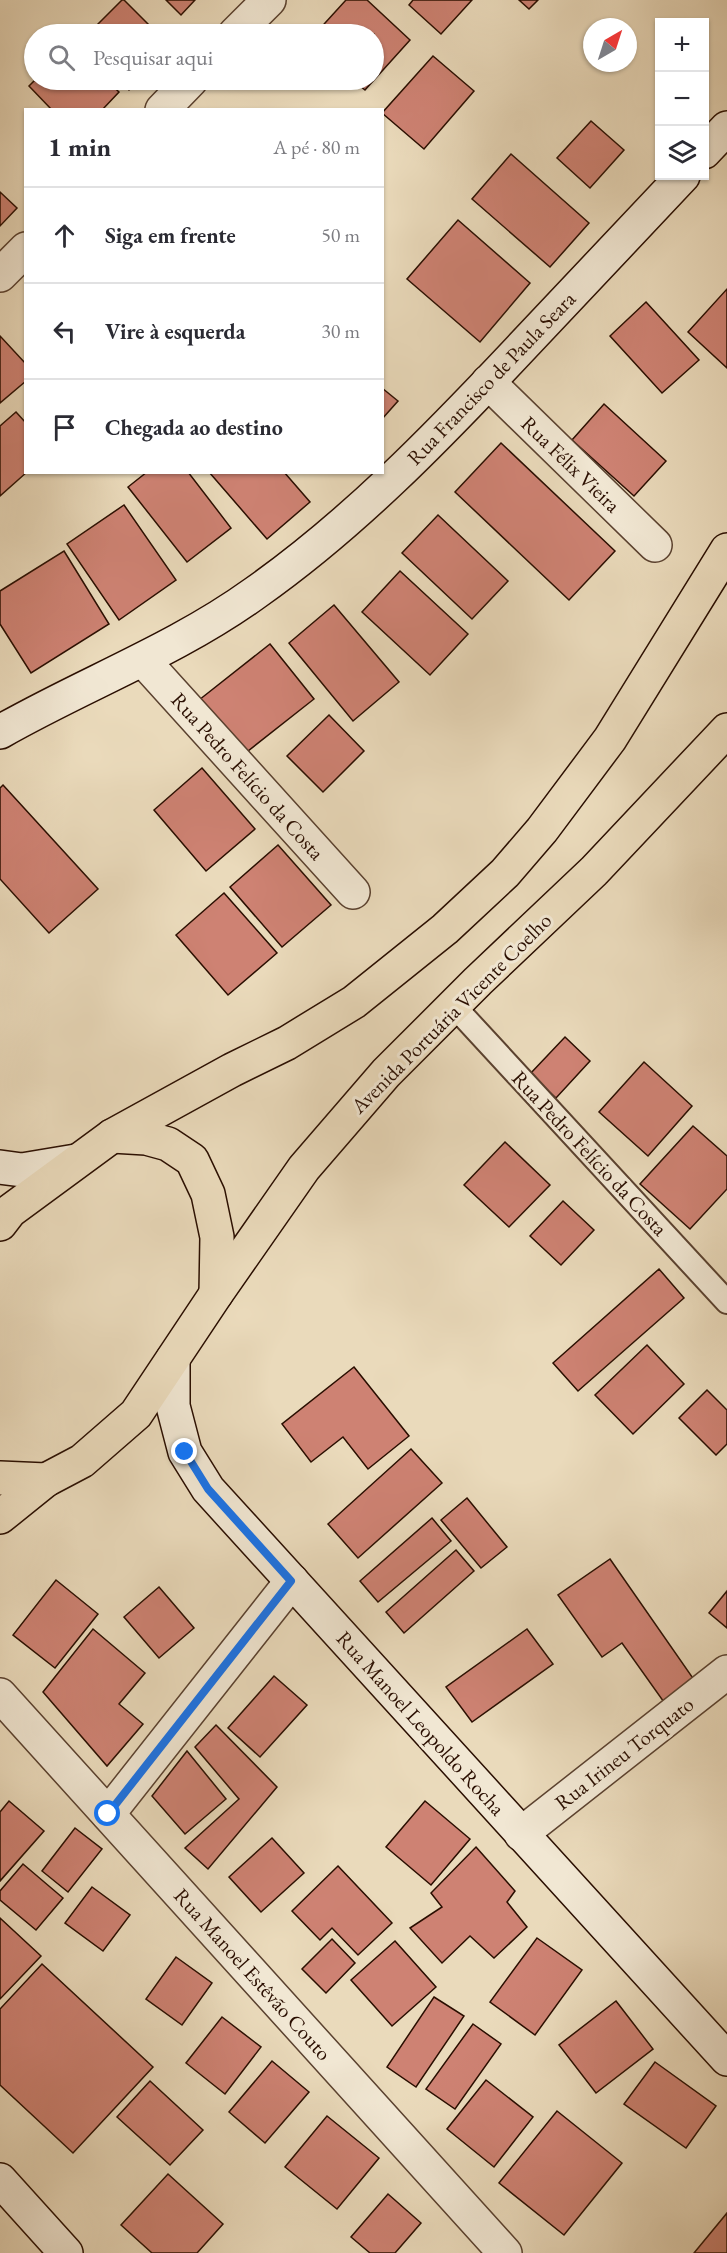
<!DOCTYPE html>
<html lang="pt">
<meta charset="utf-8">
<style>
:root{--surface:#fff;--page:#f7f7f7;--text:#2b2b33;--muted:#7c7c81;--line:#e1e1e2}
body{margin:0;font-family:"EB Garamond",serif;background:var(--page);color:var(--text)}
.controls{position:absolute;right:18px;top:18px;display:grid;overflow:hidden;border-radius:0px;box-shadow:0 2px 4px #0004}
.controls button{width:54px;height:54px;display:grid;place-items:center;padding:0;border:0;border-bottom:2px solid var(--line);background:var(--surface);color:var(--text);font:30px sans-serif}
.compass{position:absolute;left:583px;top:18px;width:54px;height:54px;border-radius:50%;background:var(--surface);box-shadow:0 2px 4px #0004;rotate:39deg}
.stop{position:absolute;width:18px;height:18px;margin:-14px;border:4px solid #1a73e8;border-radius:50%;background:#fff}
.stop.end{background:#1a73e8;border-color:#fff;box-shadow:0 2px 6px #0008}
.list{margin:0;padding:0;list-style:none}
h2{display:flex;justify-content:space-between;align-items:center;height:78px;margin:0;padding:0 24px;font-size:26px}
h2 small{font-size:20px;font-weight:400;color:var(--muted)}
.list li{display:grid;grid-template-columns:39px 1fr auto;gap:18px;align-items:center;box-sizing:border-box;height:96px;padding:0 24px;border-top:2px solid var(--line)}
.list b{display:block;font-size:22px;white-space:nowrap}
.list em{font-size:20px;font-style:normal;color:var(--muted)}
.icon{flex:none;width:33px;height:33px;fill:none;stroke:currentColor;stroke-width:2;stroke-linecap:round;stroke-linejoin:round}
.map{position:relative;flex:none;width:727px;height:2253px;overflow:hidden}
.search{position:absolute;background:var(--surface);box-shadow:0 2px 4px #0004;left:24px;top:24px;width:360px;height:66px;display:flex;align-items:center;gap:15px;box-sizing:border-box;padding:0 21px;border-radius:33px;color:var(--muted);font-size:22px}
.panel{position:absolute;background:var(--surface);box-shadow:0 2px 4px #0004;left:24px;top:108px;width:360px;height:366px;border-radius:0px}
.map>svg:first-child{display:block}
.building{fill:#ce8273;stroke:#2a0e00;stroke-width:1.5}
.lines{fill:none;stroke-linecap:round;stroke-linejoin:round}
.lane-casing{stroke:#5a412f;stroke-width:26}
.street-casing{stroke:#5a412f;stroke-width:36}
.secondary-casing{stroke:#2a0e00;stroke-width:36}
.highway-casing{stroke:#2a0e00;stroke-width:36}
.lane{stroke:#f1e7d3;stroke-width:22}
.street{stroke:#f1e7d3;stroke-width:33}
.secondary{stroke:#f1e7d3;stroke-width:33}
.highway{stroke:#eadabb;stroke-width:33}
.route{stroke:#1a73e8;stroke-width:8}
.labels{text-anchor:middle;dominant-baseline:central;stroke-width:6;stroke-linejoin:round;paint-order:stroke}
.street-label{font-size:21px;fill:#2a0e00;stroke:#f1e7d3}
</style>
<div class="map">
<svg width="727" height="2253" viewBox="0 0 727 2253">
<rect width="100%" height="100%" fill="#eadabb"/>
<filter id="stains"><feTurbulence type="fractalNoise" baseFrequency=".00333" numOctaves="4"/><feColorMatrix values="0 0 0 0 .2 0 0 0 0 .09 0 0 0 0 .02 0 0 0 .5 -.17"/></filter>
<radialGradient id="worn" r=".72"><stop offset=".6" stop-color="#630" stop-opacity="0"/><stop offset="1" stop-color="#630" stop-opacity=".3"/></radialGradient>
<g class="building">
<path d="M122,0H124L158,34H88Z"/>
<path d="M166,0H195L181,15Z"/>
<path d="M346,0H367L410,40L365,90L353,80H374V34H315Z"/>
<path d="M413,0H472L441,34L409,5Z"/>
<path d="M519,0H538L529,9Z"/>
<path d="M433,56L474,91L424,149L382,113Z"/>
<path d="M35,80H106L119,92L102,110H52L29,86Z"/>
<path d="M119,80H139L129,90Z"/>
<path d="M591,121L624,150L590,188L557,158Z"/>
<path d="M511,154L589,223L550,267L472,199Z"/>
<path d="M0,192L17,208L0,226Z"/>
<path d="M458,220L530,283L480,342L407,279Z"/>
<path d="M727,289V368L688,332Z"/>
<path d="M646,302L699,360L662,393L610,336Z"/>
<path d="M0,336L26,364V381L0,403Z"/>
<path d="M382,388L398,401L382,419Z"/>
<path d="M604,404L666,461L634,496L572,440Z"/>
<path d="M16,412L26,423L27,472L0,496V426Z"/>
<path d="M501,443L615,551L569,600L455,492Z"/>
<path d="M147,472H188L231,528L187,562L128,487Z"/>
<path d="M209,472H284L310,502L267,539Z"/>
<path d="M124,505L176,580L119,620L67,544Z"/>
<path d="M438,515L508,581L472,619L402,553Z"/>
<path d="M64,551L109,624L31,673L0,624V591Z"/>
<path d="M400,571L468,634L430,675L362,612Z"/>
<path d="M334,605L399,682L353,721L289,643Z"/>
<path d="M270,644L314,699L243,755L199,700Z"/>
<path d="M329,715L364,751L323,792L287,756Z"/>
<path d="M202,768L255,829L206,871L154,810Z"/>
<path d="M3,785L98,889L49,933L0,879V788Z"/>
<path d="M278,845L331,905L282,947L230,887Z"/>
<path d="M224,893L277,953L228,995L176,935Z"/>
<path d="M565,1037L590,1061L556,1098L530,1074Z"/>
<path d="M644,1062L692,1106L648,1156L599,1112Z"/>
<path d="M693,1126L727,1156V1189L690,1229L640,1184Z"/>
<path d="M505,1142L550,1185L509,1227L464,1185Z"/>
<path d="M563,1201L594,1230L561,1265L530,1236Z"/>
<path d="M659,1269L684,1298L578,1391L553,1363Z"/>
<path d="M647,1345L684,1384L633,1434L595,1395Z"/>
<path d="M354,1367L409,1436L368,1469L343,1437L311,1462L282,1424Z"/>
<path d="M707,1390L727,1410V1444L716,1455L679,1418Z"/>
<path d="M411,1449L442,1483L358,1558L328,1524Z"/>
<path d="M467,1498L507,1547L481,1568L441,1520Z"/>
<path d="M432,1518L451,1541L378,1602L360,1581Z"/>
<path d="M456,1550L474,1571L404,1633L386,1612Z"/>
<path d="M610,1559L697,1684L666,1705L622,1643L602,1657L558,1595Z"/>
<path d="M56,1580L98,1614L55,1668L13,1635Z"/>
<path d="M159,1587L194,1628L159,1658L124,1617Z"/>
<path d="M727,1591V1628L709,1613Z"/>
<path d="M93,1629L145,1673L119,1704L143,1724L107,1766L43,1692Z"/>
<path d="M527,1629L553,1664L472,1722L446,1687Z"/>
<path d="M274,1676L307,1705L260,1757L228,1728Z"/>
<path d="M216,1725L277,1787L208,1869L185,1848L239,1799L195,1747Z"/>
<path d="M187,1751L226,1799L185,1834L152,1796Z"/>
<path d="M9,1801L44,1831L0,1881V1812Z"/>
<path d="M425,1801L470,1839L431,1885L386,1847Z"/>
<path d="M75,1828L102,1849L68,1892L42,1871Z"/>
<path d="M272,1838L304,1873L261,1912L229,1877Z"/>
<path d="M476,1847L515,1891L507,1902L527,1927L494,1958L470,1936L442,1963L410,1928L442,1907L431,1893Z"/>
<path d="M23,1864L63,1898L36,1930L0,1900V1891Z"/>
<path d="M338,1866L392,1923L358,1955L332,1928L320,1940L292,1911Z"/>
<path d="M92,1887L130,1915L103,1951L65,1923Z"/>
<path d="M0,1918L41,1956L0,1999Z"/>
<path d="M537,1938L582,1970L535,2035L490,2002Z"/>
<path d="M332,1939L355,1963L326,1993L302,1969Z"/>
<path d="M395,1941L436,1987L392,2026L351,1980Z"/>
<path d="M176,1957L212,1983L182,2025L146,1999Z"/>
<path d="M42,1964L153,2067L73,2153L0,2085V2009Z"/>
<path d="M434,1997L464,2016L416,2087L387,2067Z"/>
<path d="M616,2001L653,2049L596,2093L559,2045Z"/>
<path d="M222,2017L261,2047L225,2094L186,2063Z"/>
<path d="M473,2024L501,2044L455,2109L426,2089Z"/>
<path d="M272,2061L309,2092L265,2143L229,2112Z"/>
<path d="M655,2062L716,2106L686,2148L624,2104Z"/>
<path d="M486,2080L533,2117L494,2167L447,2129Z"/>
<path d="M150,2081L203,2130L170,2165L117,2117Z"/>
<path d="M557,2111L622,2163L564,2235L499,2183Z"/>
<path d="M327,2116L379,2158L337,2209L285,2167Z"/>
<path d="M168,2174L223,2224L197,2253H152L121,2225Z"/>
<path d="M388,2194L421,2223L395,2253H370L351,2237Z"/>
<path d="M727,2213V2253H694Z"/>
</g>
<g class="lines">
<defs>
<path id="lane" d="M453,1005L727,1302"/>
<g id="street">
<path d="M235,34L269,0"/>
<path d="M162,110L191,80"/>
<path d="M0,275L26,249"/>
<path d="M488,382L655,545"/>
<path d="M143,660L353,892"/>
<path d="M0,1695L505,2253"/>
<path d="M108,1814L292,1581"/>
<path d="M521,1834L727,1672"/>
</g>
<g id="secondary">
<path d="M704,152L727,128"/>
<path d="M0,732C84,684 176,650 255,593C353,524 436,438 518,351C573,292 628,234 683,176"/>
<path d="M0,1167L22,1170L76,1161"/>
<path d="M173,1359V1406L185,1452L208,1489L727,2059"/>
<path d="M0,2180L66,2253"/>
</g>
<g id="highway">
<path d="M112,1136L146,1138L168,1144L192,1160L208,1194L217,1237L216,1294"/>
<path d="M0,1224L10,1211L112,1136L232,1070L287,1043L354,1002L445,929L505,873L542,830L610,739L727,550"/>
<path d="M0,1478L46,1480"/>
<path d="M0,1517L46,1480L82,1461L136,1414L216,1294L304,1168L386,1073L478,981L594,871L727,730"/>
</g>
</defs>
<use href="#lane" class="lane-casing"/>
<use href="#street" class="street-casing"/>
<use href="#secondary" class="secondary-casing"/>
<use href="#highway" class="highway-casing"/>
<use href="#lane" class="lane"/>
<use href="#street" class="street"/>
<use href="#secondary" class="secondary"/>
<use href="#highway" class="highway"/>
</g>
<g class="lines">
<path class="route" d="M108,1814L291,1581L208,1489L185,1452"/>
</g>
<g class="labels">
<g class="street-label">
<text transform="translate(491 378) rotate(-46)">Rua Francisco de Paula Seara</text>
<text transform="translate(571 464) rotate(44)">Rua Félix Vieira</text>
<text transform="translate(248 776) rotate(48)">Rua Pedro Felício da Costa</text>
<text transform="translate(451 1013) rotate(-45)">Avenida Portuária Vicente Coelho</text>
<text transform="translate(590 1153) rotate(47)">Rua Pedro Felício da Costa</text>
<text transform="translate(421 1723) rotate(48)">Rua Manoel Leopoldo Rocha</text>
<text transform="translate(624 1753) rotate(-38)">Rua Irineu Torquato</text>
<text transform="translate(253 1974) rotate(48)">Rua Manoel Estêvão Couto</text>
</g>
</g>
<rect width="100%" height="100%" filter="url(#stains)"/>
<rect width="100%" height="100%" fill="url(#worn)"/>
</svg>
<div class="controls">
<button>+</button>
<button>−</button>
<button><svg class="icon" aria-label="layers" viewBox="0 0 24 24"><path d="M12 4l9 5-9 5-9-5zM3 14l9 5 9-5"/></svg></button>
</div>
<svg class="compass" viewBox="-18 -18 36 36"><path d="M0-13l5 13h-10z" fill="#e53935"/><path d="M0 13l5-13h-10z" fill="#7c7c81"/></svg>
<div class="stop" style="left:108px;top:1814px"></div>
<div class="stop end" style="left:185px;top:1452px"></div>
<div class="search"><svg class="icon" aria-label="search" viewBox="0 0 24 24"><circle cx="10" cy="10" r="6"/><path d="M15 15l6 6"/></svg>Pesquisar aqui</div>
<section class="panel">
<h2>1 min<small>A pé · 80 m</small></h2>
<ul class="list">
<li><svg class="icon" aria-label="ahead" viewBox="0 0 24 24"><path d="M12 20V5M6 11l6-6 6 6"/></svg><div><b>Siga em frente</b></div><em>50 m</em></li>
<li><svg class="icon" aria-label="left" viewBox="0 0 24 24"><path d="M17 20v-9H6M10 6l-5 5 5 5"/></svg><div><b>Vire à esquerda</b></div><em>30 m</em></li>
<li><svg class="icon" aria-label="arrive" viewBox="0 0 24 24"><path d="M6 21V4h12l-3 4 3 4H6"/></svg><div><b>Chegada ao destino</b></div></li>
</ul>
</section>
</div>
